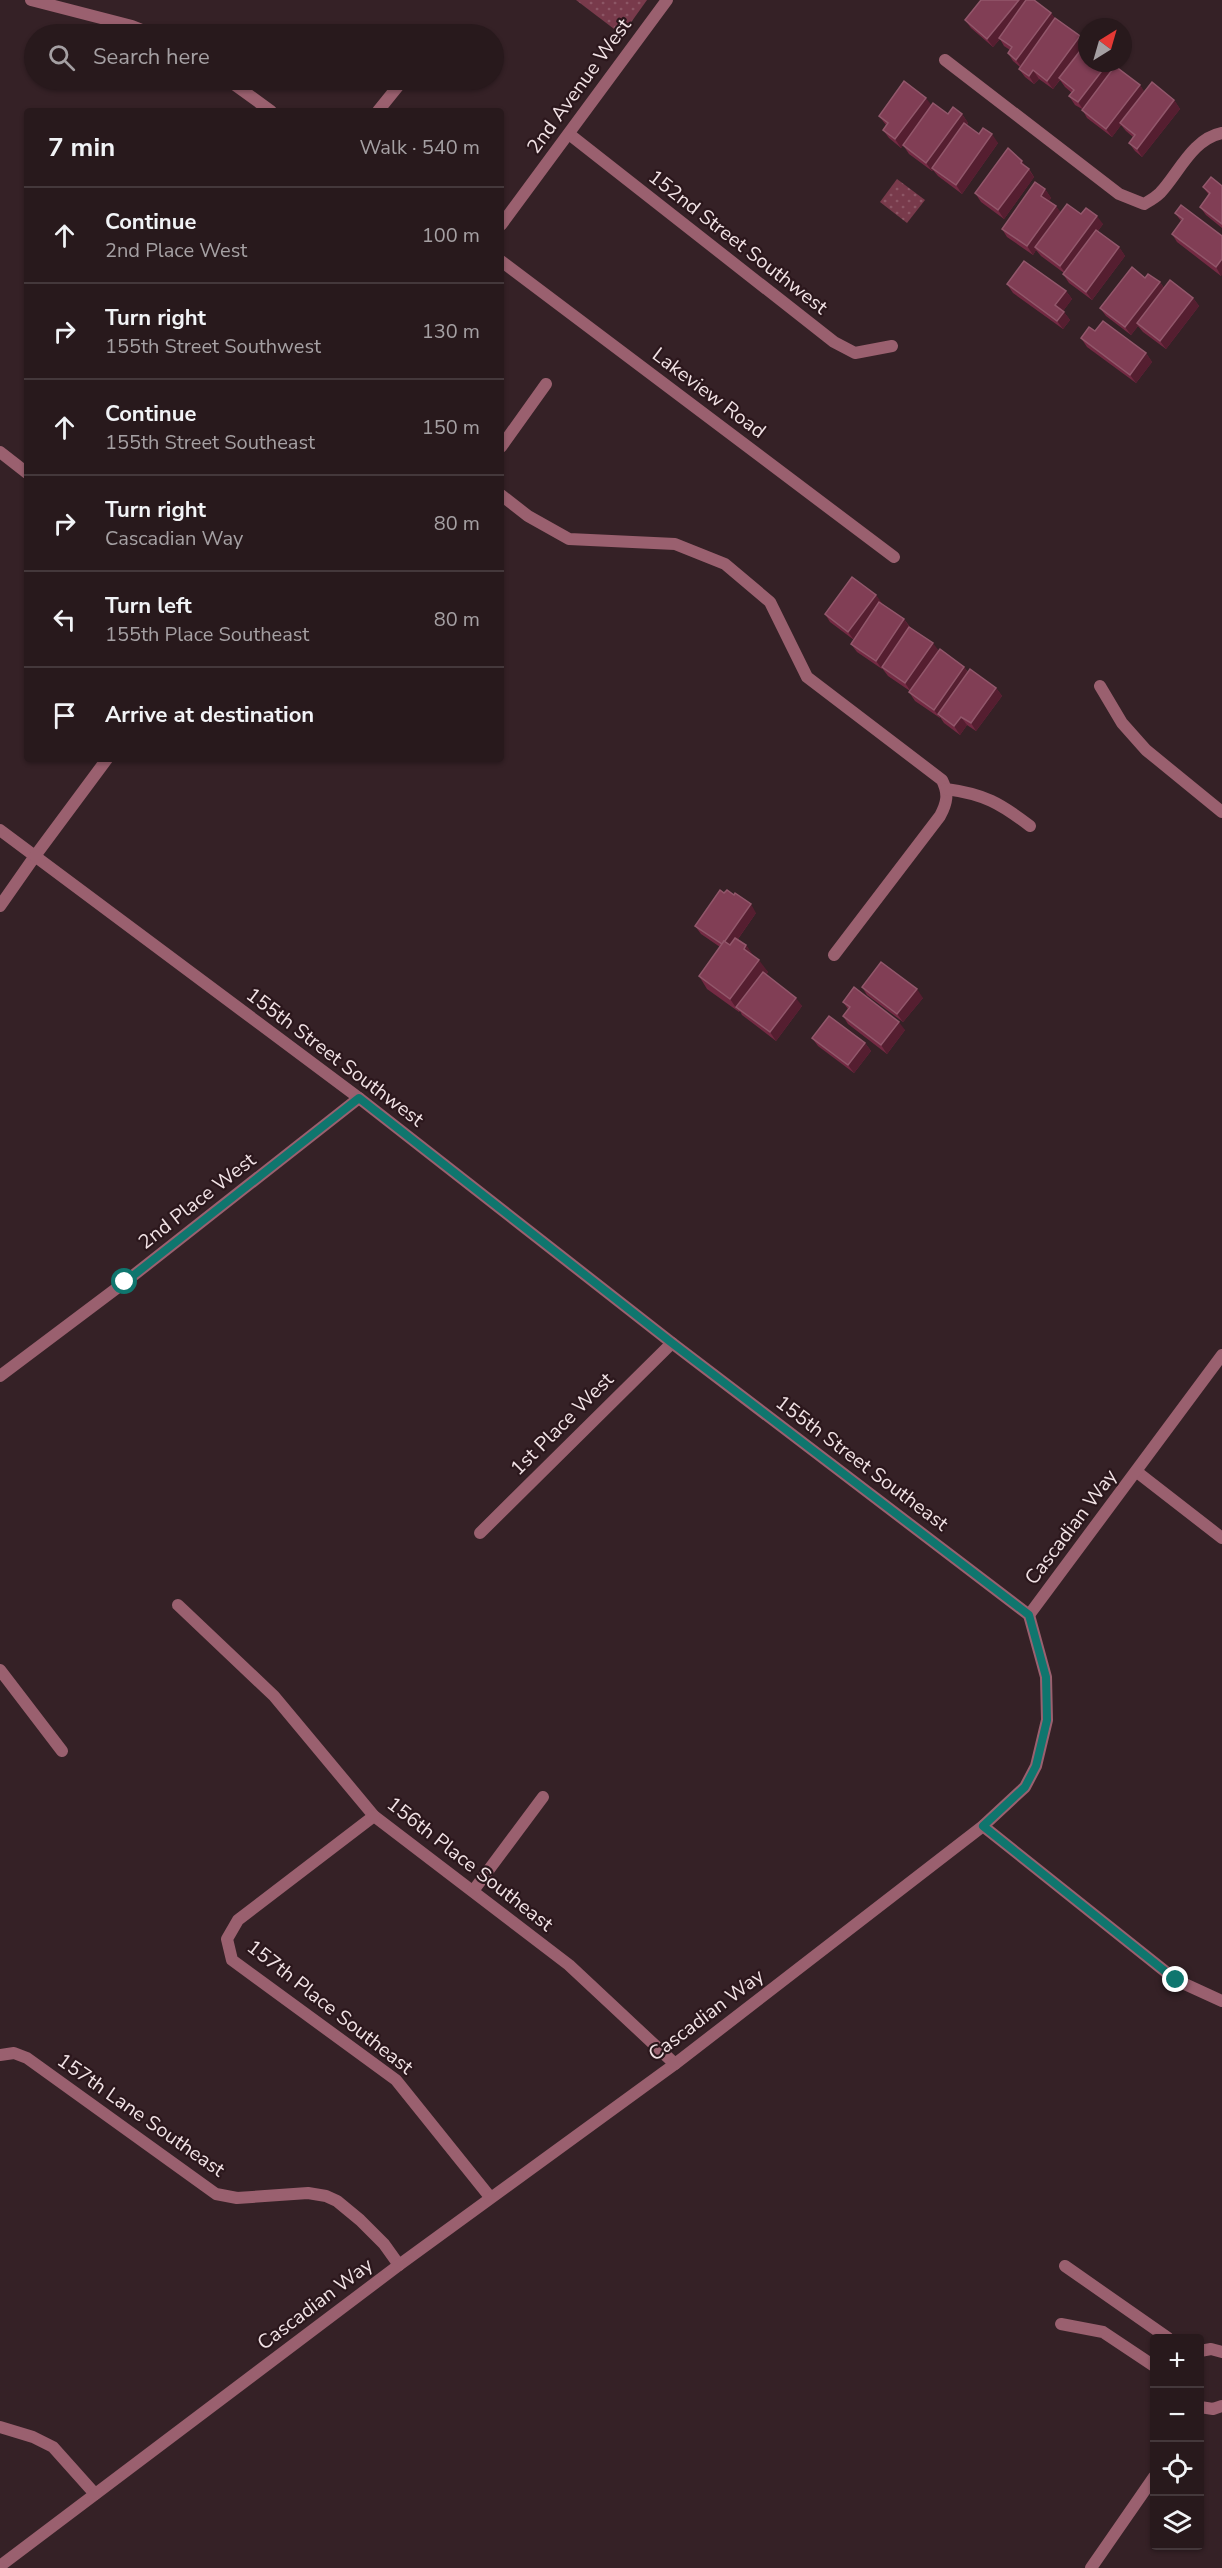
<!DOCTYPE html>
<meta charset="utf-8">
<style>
:root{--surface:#28191c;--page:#302225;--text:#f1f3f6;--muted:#a5a0a3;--line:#44383b}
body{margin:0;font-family:"Nunito Sans",sans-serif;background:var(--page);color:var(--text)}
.controls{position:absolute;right:18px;bottom:18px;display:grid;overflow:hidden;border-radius:6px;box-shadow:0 2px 4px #0004}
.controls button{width:54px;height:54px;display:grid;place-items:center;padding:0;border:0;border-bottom:2px solid var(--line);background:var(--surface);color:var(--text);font:30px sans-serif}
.compass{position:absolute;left:1078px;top:18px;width:54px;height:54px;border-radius:50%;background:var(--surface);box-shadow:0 2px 4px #0004;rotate:37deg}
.stop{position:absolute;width:18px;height:18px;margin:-14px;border:4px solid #0f766e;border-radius:50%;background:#fff}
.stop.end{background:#0f766e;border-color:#fff;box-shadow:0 2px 6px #0008}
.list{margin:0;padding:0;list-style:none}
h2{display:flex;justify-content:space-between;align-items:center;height:78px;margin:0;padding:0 24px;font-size:26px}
h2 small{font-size:20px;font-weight:400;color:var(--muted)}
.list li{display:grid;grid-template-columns:39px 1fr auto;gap:18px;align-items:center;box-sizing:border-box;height:96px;padding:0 24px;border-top:2px solid var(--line)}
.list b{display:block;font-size:22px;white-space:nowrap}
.list p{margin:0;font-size:20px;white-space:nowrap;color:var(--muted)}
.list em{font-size:20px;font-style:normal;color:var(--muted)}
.icon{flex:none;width:33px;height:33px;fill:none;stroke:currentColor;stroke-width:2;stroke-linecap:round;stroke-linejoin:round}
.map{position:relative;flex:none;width:1222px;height:2568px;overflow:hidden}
.search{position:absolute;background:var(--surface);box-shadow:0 2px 4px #0004;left:24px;top:24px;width:480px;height:66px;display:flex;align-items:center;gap:15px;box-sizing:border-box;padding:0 21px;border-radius:33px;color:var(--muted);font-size:22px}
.panel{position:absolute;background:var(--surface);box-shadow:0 2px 4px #0004;left:24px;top:108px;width:480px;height:654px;border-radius:6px}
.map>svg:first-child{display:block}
.park{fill:url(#park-dots)}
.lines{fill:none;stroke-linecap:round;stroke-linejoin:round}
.minor{stroke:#9a606f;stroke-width:12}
.tertiary{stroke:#9a606f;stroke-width:12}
.wall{fill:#732a43}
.shaded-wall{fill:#551e30}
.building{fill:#813e55;stroke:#92576b;stroke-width:1.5}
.route{stroke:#0f766e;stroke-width:8}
.labels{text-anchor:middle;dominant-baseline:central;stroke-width:4.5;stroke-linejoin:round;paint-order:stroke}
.street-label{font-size:20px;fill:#f1e2e5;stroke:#2b171c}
</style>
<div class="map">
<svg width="1222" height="2568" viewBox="0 0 1222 2568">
<defs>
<pattern id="park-dots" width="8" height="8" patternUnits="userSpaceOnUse" patternTransform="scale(1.5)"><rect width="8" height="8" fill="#783a4b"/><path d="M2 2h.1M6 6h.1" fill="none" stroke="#8c5665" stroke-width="1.8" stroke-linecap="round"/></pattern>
</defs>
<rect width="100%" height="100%" fill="#352126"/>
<g class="park">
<path d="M576,0H647L622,35Z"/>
<path d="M897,179L925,200L907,223L880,202Z"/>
</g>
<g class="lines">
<g class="minor">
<path d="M945,60L1119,194L1144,204C1149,201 1155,198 1160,193C1179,173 1192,139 1222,133"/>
<path d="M378,111L403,80"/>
<path d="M569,134L834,342L855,353L892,346"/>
<path d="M501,225L667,0"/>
<path d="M501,261L894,557"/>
<path d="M501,447L546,384"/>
<path d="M0,452L27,473"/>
<path d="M501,495L528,516L569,539L675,544L725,564L770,602L807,677L942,780C949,794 947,803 940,816L834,955"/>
<path d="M1100,686L1122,723L1146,750L1222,812"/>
<path d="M946,789C984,794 1000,803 1030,826"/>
<path d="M0,906L35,856"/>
<path d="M1137,1472L1222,1538"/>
<path d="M480,1533L672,1343"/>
<path d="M178,1605L274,1696L374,1816L569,1965L675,2064"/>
<path d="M0,1670L62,1751"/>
<path d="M374,1816L238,1920L227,1939L232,1960L396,2080L490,2197"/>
<path d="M983,1826L1176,1980L1222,2001"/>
<path d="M473,1891L543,1797"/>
<path d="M0,2055L14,2053L27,2058L216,2194L237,2198L308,2193L326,2196L337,2201L360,2220L384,2244L399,2265"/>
<path d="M1065,2266L1168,2338"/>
<path d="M1061,2324L1103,2332L1154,2366"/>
<path d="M1200,2351L1211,2349L1222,2352"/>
<path d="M1200,2407L1213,2409L1222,2406"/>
<path d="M0,2427L33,2437L53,2447L95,2494"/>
<path d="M1091,2568L1154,2477"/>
</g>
<g class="tertiary">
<path d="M31,0L132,26L152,34"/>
<path d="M228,80L271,111"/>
<path d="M0,830L359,1098L672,1343L1029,1615"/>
<path d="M35,856L107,759"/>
<path d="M0,1376L125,1282L359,1098"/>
<path d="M1029,1615L1222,1355"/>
<path d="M0,2566L399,2265L675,2064L983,1826L1025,1787L1036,1766L1047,1720L1046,1677L1029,1615"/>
</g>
</g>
<g class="wall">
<path d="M1051,13L1055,19L1080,36L1085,44L1087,63H1120L1117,67L1140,85L1144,92L1174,100L1180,109L1142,157L1135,151L1129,143L1133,137L1126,131L1121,125L1112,137L1087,118L1082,109L1075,105L1069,96L1072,93L1065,87L1060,80L1053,89L1039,79L1034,84L1025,77L1019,69L1020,67L1013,61L1008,53L1010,50L1004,46L1000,39L993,47L971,28L965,20Z"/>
<path d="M932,106L948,114H962L968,123L967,125L979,134L998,143L962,194L938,176L933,170L932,171L909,154L903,145L901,148L889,138L883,130L886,125L879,116Z"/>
<path d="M1026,167L1029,169L1034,177L1004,219L981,202L975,193Z"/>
<path d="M1222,186V228L1206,215L1200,207L1209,195L1203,187Z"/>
<path d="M1045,189L1051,198L1049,201L1056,206L1060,213L1081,214L1103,224L1098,231L1119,247L1125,256L1092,300L1069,283L1063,274L1064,273L1041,256L1036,250L1033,255L1007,237L1002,229Z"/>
<path d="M1175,213L1222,236L1221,276L1177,242L1172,234L1181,221Z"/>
<path d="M1145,278L1160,282L1164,288L1193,298L1199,306L1166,349L1143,332L1138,326L1131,335L1106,316L1100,308Z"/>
<path d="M1007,284L1066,291L1072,299L1063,311L1070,320L1063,329L1013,293Z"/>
<path d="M1095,331L1146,353L1152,362L1136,383L1087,347L1081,338Z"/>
<path d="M876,595L881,604L904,619L910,627L939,651L964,667L968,672L996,688L1002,696L976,731L967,725L960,735L944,723L940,717V718L915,701L909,692L910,691L888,676L882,668V669L857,652L851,644L854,640L830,622L825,614Z"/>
<path d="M756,913L738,939L746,945L753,956L768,972L766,975L802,1006L776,1041L742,1015L740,1011L739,1012L707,989L699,976L720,947L701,934L695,926Z"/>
<path d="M862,987L923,998L903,1022L867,995Z"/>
<path d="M843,1002L905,1030L887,1054L848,1024L843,1016L848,1009Z"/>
<path d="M812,1038L865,1043L871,1051L854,1073L818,1046Z"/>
</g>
<g class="shaded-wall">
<path d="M1019,0H1029L1031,2L993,47L987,39Z"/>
<path d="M1051,13L1057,21L1022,68L1016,60Z"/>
<path d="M1080,36L1086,44L1053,89L1047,81Z"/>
<path d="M1108,63H1120L1084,111L1078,102Z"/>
<path d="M1033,70L1039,79L1034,84L1029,76Z"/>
<path d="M1140,85L1146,94L1120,123L1121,125L1112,137L1106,129Z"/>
<path d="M926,98L932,106L901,148L895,139Z"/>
<path d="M1174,100L1180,109L1142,157L1137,149Z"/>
<path d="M962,114L968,123L934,169L932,168L933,170L932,171L926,163Z"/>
<path d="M992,134L998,143L962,194L956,185Z"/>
<path d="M1022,161L1034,177L1004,219L998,210Z"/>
<path d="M1045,189L1051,198L1047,204L1041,196Z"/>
<path d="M1056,206L1062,214L1035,247L1036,250L1033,255L1027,246Z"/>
<path d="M1097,216L1103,224L1066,274L1060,266Z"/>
<path d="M1119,247L1125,256L1092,300L1086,292Z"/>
<path d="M1222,259V275L1221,276L1216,267Z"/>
<path d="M1160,282L1165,290L1137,323L1138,326L1131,335L1125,327Z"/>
<path d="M1066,291L1072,299L1061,314L1055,305Z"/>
<path d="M1193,298L1199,306L1166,349L1160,341Z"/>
<path d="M1064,312L1070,320L1063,329L1057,321Z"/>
<path d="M1146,353L1152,362L1136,383L1130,375Z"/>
<path d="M876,595L882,603L854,640L848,632Z"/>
<path d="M904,619L910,628L882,669L876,661Z"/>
<path d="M933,643L939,651L911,692L905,683Z"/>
<path d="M964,667L970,675L938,714L940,717V718L934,710Z"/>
<path d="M996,688L1002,696L976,731L971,723Z"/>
<path d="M961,717L967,725L960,735L954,726Z"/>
<path d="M751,904L756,913L728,953L722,945Z"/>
<path d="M746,945L755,958L744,949Z"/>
<path d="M759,960L768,972L741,1010L736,1007L739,1012L730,999Z"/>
<path d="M917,989L923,998L903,1022L897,1014Z"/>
<path d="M796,998L802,1006L776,1041L770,1032Z"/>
<path d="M899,1022L905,1030L887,1054L881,1045Z"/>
<path d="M865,1043L871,1051L854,1073L848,1065Z"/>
</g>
<g class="building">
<path d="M981,0H1019L987,39L965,20Z"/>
<path d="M1026,0H1034L1051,13L1016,60L1008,53L1012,47L999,38Z"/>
<path d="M1055,18L1080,36L1047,81L1033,70L1029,76L1019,69Z"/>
<path d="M1087,42V63H1108L1078,102L1069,96L1074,90L1059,78Z"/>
<path d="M1115,66L1140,85L1106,129L1082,110Z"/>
<path d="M904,81L926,98L895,139L883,130L888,123L879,116Z"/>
<path d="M1152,82L1174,100L1137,149L1129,143L1135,135L1120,123Z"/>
<path d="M933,103L948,114L953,107L962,114L926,163L903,145Z"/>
<path d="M964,123L979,134L983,128L992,134L956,185L932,168Z"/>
<path d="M1008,148L1022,161L1021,163L1029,169L998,210L975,193Z"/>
<path d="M1211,177L1222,186V224L1200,207L1210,193L1203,187Z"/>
<path d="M1035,182L1045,189L1041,196L1056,206L1027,246L1002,229Z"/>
<path d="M1067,204L1081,214L1086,208L1097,216L1060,266L1035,247Z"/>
<path d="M1181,205L1222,236V259L1216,267L1172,234L1183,219L1175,213Z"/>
<path d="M1096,230L1119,247L1086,292L1063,274Z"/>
<path d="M1024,261L1066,291L1055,305L1064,312L1057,321L1007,284Z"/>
<path d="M1132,267L1145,278L1148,274L1160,282L1125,327L1100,308Z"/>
<path d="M1170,280L1193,298L1160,341L1137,323Z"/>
<path d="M1103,321L1146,353L1130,375L1081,338L1089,327L1095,331Z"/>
<path d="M852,577L876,595L848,632L825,614Z"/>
<path d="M879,602L904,619L876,661L851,644Z"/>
<path d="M909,627L933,643L905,683L882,667Z"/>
<path d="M940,649L964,667L934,710L909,692Z"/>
<path d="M970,669L996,688L971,723L961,717L954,726L938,714Z"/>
<path d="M720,890L724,893L727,890L734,895L735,893L751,904L725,941H724L722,944L695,926Z"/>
<path d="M735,938L746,945L744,949L759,960L730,999L699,976L724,941L730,945Z"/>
<path d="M881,962L917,989L897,1014L862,987Z"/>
<path d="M763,972L796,998L770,1032L736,1007Z"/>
<path d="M854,987L899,1022L881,1045L843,1016L850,1007L843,1002Z"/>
<path d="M829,1016L865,1043L848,1065L812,1038Z"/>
</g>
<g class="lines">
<path class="route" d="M125,1282L359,1098L672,1343L1029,1615L1046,1677L1047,1720L1036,1766L1025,1787L983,1826L1176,1980"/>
</g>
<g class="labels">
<g class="street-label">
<text transform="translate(579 86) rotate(-54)">2nd Avenue West</text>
<text transform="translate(738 242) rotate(38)">152nd Street Southwest</text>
<text transform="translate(709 393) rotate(37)">Lakeview Road</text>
<text transform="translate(335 1057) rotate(37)">155th Street Southwest</text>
<text transform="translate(197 1201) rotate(-38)">2nd Place West</text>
<text transform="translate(562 1424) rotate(-45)">1st Place West</text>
<text transform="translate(862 1463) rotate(37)">155th Street Southeast</text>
<text transform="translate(1071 1527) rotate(-53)">Cascadian Way</text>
<text transform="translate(470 1864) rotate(38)">156th Place Southeast</text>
<text transform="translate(330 2007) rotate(38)">157th Place Southeast</text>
<text transform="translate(706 2015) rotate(-37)">Cascadian Way</text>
<text transform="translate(141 2115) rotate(35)">157th Lane Southeast</text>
<text transform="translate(315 2304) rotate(-37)">Cascadian Way</text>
</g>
</g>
</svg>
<div class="controls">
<button>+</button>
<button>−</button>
<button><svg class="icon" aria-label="locate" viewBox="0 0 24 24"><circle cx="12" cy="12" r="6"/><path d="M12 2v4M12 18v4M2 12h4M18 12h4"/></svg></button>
<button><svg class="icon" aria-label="layers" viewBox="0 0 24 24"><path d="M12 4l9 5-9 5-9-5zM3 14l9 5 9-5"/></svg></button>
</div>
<svg class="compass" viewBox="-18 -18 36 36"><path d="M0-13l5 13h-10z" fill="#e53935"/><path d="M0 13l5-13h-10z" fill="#a5a0a3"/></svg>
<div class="stop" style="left:125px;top:1282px"></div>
<div class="stop end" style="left:1176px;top:1980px"></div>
<div class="search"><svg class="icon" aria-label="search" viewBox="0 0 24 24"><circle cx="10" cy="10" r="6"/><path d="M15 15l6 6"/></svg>Search here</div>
<section class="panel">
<h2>7 min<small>Walk · 540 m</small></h2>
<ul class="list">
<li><svg class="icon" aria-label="ahead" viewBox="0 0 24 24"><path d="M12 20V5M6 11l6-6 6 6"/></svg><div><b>Continue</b><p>2nd Place West</p></div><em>100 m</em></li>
<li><svg class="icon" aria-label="right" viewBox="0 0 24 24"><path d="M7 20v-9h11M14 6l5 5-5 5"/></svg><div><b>Turn right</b><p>155th Street Southwest</p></div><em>130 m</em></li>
<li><svg class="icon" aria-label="ahead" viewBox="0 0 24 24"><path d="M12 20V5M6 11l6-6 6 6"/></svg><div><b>Continue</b><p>155th Street Southeast</p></div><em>150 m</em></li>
<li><svg class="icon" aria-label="right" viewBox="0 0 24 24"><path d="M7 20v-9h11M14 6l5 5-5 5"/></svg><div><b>Turn right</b><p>Cascadian Way</p></div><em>80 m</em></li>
<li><svg class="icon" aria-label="left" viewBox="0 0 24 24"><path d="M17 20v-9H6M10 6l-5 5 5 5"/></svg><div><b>Turn left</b><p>155th Place Southeast</p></div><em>80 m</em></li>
<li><svg class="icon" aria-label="arrive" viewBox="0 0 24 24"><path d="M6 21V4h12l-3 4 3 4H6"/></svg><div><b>Arrive at destination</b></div></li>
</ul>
</section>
</div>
